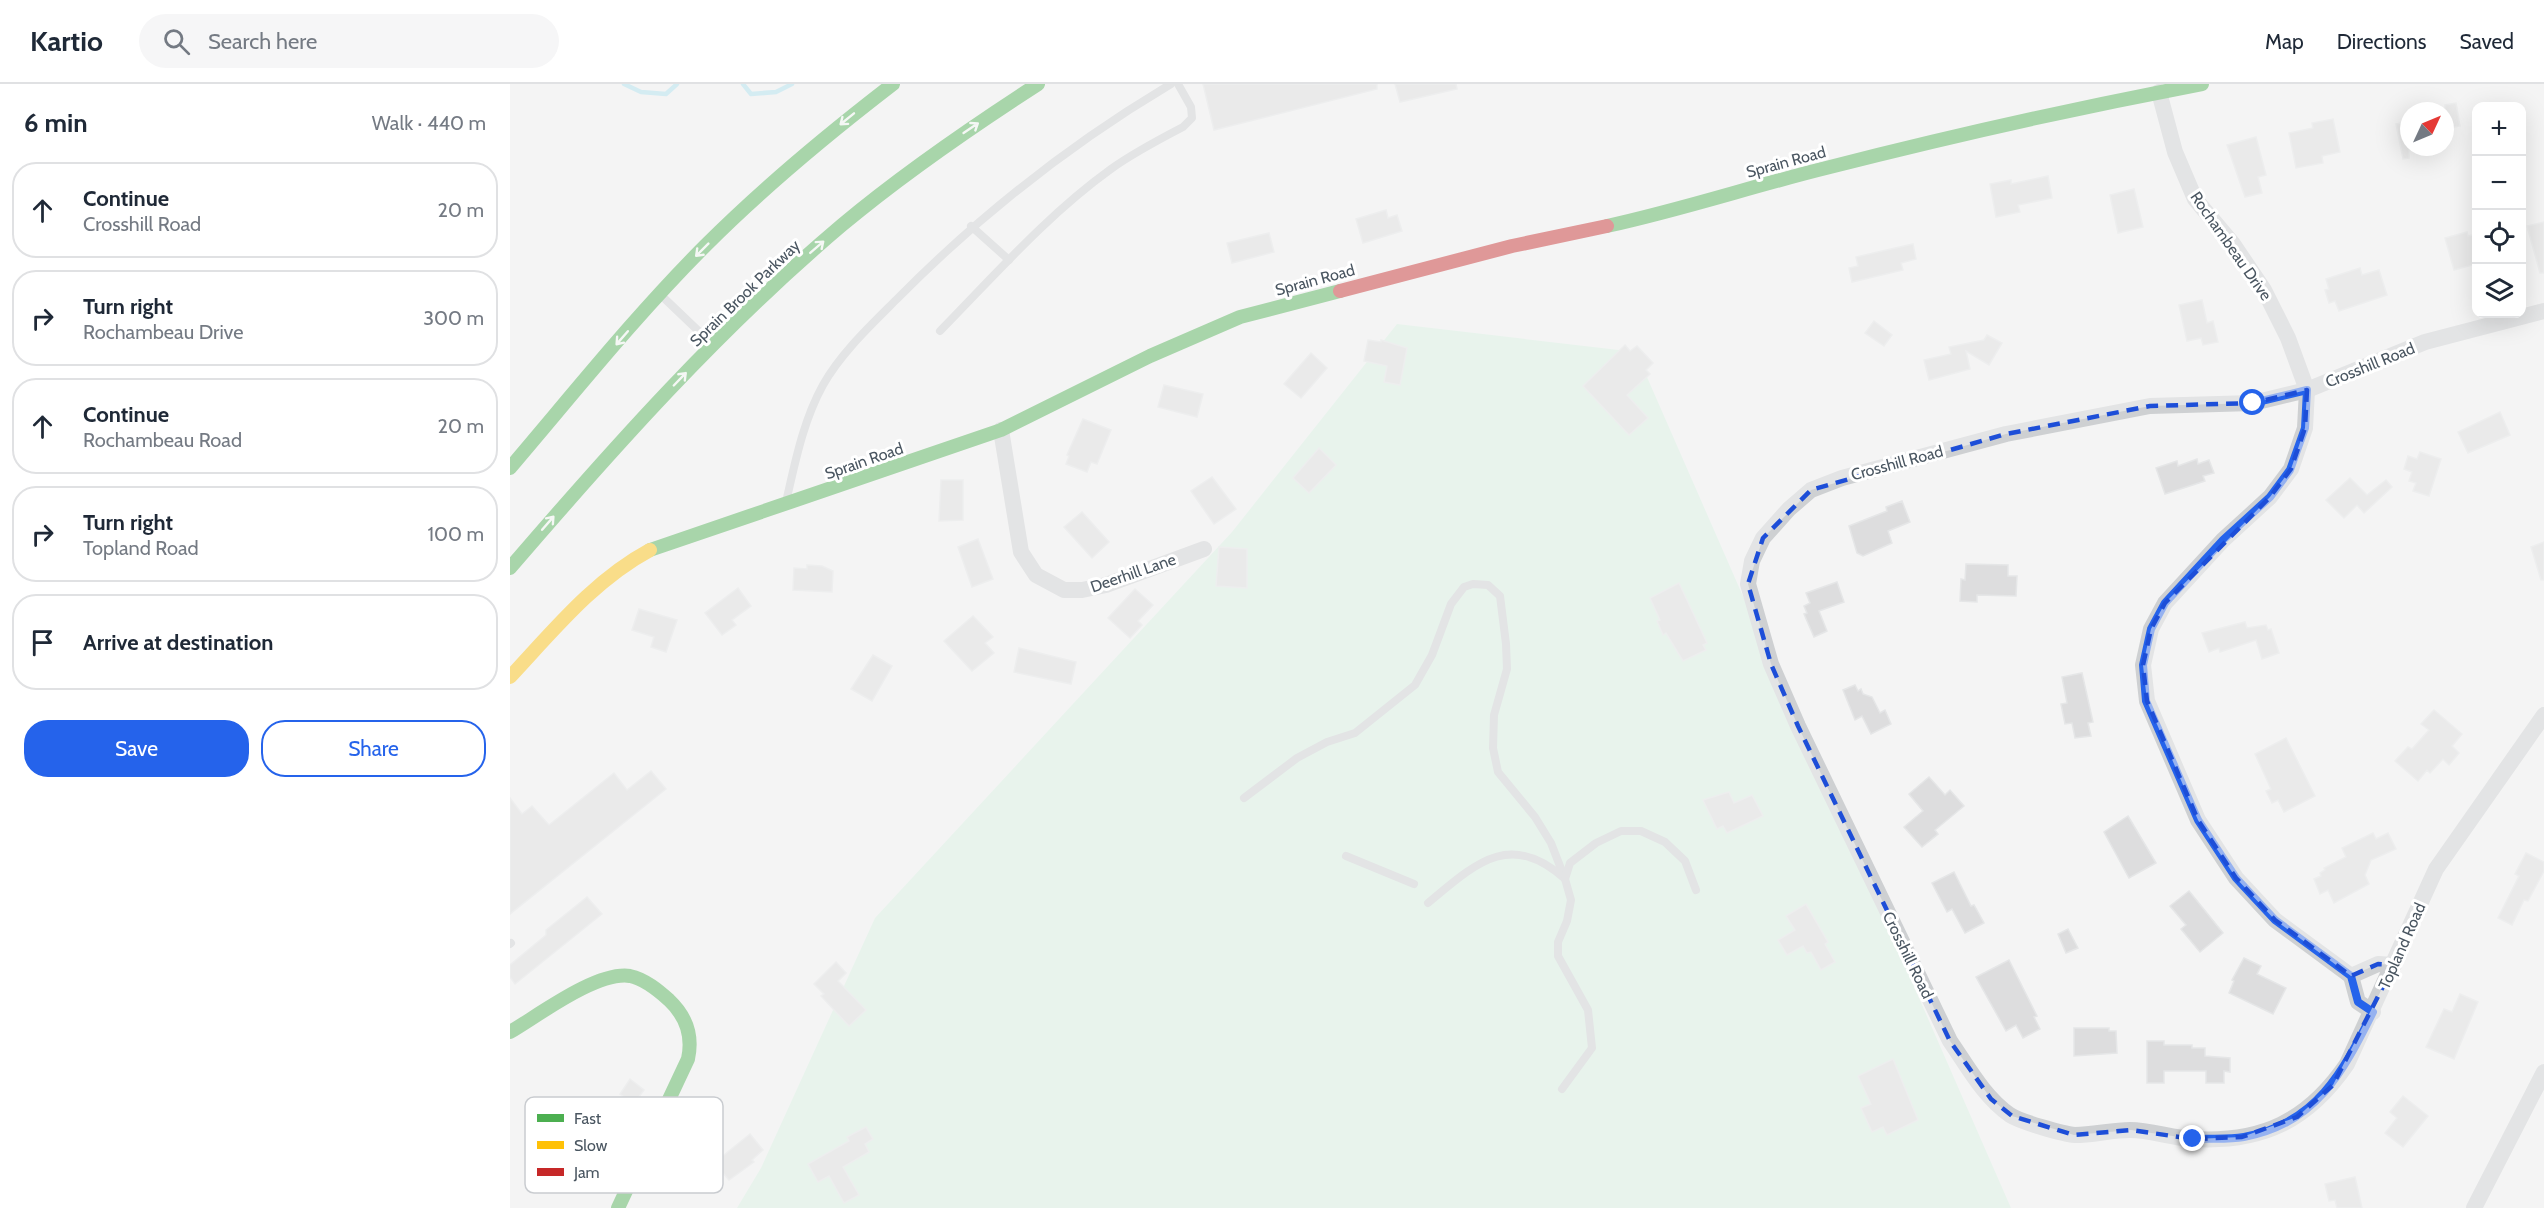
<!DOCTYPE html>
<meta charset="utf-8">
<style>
:root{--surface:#fff;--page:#f6f6f7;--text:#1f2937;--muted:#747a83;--line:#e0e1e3;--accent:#2563eb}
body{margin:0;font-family:Cabin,sans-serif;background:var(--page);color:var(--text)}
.controls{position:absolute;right:18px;top:18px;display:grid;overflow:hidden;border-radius:12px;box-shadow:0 6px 24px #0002}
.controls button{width:54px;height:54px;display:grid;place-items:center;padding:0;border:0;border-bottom:2px solid var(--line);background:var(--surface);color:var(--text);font:30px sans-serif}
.compass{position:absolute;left:1890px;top:18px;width:54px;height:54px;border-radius:50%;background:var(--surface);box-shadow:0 6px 24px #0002;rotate:46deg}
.stop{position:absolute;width:18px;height:18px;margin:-14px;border:4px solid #2563eb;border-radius:50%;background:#fff}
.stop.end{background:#2563eb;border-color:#fff;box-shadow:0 2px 6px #0008}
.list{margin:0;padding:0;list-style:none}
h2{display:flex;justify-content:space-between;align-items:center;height:78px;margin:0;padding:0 24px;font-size:26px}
h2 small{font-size:20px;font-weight:400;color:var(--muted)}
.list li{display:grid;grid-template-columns:39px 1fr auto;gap:18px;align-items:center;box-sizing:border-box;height:96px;margin:0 12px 12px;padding:0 12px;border:2px solid var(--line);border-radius:24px}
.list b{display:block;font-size:22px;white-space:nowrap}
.list p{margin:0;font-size:20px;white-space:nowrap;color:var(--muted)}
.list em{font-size:20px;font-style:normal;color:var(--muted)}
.actions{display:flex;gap:12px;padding:18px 24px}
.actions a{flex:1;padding:14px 0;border:2px solid var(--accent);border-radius:24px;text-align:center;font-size:21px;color:var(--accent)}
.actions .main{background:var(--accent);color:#fff}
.icon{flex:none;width:33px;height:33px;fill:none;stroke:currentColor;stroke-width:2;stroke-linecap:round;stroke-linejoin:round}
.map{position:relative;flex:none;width:2034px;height:1124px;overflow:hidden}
header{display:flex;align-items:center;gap:36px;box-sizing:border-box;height:84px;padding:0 30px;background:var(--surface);border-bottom:2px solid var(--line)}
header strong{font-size:28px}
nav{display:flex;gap:33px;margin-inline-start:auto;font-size:21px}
.search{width:420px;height:54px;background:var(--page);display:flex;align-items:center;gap:15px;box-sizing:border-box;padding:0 21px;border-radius:33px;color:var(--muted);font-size:22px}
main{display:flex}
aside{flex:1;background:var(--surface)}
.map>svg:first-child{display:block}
.green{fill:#d9f2e3}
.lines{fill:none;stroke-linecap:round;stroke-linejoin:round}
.stream{stroke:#aee2f0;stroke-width:4.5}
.building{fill:#ddddde;stroke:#e5e6e7;stroke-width:1.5}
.lane{stroke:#ced0d2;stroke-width:8}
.street{stroke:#ced0d2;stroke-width:16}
.fast{stroke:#4caf50;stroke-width:14}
.slow{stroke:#ffc107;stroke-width:14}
.jam{stroke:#c62828;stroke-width:14}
.oneway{stroke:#f6fbf6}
.route{stroke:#2563eb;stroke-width:8}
.marked{fill:none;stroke:#1d4ed8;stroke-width:4.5;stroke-dasharray:12 8;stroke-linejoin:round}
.labels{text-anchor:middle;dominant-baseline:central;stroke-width:6;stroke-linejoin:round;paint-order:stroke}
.street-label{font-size:16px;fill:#4a5661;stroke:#fff}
.key{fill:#fff;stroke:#c9ccd0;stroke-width:1.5}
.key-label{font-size:16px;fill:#4a5661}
</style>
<header>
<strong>Kartio</strong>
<div class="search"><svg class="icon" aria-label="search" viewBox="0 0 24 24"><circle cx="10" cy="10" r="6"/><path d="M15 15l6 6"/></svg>Search here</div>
<nav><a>Map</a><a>Directions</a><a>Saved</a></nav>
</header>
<main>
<aside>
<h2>6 min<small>Walk · 440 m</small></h2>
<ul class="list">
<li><svg class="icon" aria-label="ahead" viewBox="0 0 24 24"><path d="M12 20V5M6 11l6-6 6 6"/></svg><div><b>Continue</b><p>Crosshill Road</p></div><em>20 m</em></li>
<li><svg class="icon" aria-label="right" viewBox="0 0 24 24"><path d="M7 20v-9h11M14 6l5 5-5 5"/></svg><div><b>Turn right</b><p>Rochambeau Drive</p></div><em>300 m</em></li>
<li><svg class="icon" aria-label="ahead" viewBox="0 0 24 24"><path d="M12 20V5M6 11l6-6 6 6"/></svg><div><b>Continue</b><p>Rochambeau Road</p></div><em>20 m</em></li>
<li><svg class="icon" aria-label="right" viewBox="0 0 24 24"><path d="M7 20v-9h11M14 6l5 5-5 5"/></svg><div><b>Turn right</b><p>Topland Road</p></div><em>100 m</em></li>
<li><svg class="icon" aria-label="arrive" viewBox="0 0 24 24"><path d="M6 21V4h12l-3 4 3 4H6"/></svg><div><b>Arrive at destination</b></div></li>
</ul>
<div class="actions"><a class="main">Save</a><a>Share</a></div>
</aside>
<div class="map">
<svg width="2034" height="1124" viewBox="0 0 2034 1124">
<rect width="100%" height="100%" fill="#f4f4f4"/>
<path class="green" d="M887,240L1126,268L1501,1124H227L251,1084L365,834L722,448Z"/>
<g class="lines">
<g class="stream">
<path d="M114,0L131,8L156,10L167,0"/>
<path d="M233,0L241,10L266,8L282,0"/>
</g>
</g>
<g class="building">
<path d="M693,0H867V5L704,46Z"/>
<path d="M885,0H946L947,5L890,18Z"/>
<path d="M1946,19L1950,42L1935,45V21Z"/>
<path d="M1823,35L1830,68L1812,72L1813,79L1786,84L1779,49L1803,44L1802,39Z"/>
<path d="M1899,37V74L1893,75L1886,40Z"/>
<path d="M1746,53L1756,91L1748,93L1752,109L1735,113L1717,61Z"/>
<path d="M1538,92L1542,114L1508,121L1510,128L1486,133L1480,100L1501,96V100Z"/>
<path d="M1624,105L1633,143L1608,149L1600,111Z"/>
<path d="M876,126L878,134L887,131L892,147L853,159L846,135Z"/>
<path d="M2034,138V189H2030L2017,142Z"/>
<path d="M1957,148L1958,152L1966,150V180L1944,186L1935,154Z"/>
<path d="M759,149L764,168L722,179L717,159Z"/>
<path d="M1403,160L1406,175L1391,179L1393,186L1342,198L1339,184L1348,182L1346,173Z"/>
<path d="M1850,184L1852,191L1869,186L1877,211L1829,227L1825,217L1819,219L1815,206L1819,205L1816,195Z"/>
<path d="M1692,216L1697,239L1703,237L1708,258L1693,261L1691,254L1677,257L1669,221Z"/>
<path d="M1364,237L1382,251L1374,262L1355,249Z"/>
<path d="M1477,251L1492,259L1479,281L1456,267L1460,285L1419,296L1414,276L1441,270L1439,263L1474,256Z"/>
<path d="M858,256L871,258V256L897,264L890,301L874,298L877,282L854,277Z"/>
<path d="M1115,261L1120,267L1127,262L1143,279L1136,286L1140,290L1117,311L1138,334L1119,351L1073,302Z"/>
<path d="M801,269L817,284L791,314L774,300Z"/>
<path d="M654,301L693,310L687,333L648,323Z"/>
<path d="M1990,328L2000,351L1958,369L1948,348Z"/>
<path d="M573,335L601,346L587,380L581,378L577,388L556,380L559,372L557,371Z"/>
<path d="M809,364L826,381L799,409L783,394Z"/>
<path d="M1910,368L1931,375L1919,412L1903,407L1906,399L1899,397L1902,388L1894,385L1898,372L1907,375Z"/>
<path d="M1687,375L1688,380L1699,376L1704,389L1693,392L1695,397L1655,410L1646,384L1667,377L1668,382Z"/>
<path d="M702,393L726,425L704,440L681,407Z"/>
<path d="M1840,394L1857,411L1876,396L1882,403L1854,429L1847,421L1834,434L1816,416Z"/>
<path d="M431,396H453V436L429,437Z"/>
<path d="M1392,417L1400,438L1378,447L1382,459L1353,472L1347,469L1339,442L1377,427L1376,423Z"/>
<path d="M572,428L599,458L582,474L554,443Z"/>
<path d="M468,455L483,495L462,503L448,463Z"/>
<path d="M2034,458V496H2031L2021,463Z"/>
<path d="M709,463L737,465V504L706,502Z"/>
<path d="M1456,480L1498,481V492H1507L1506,512L1467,511V518L1450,517L1451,495L1455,496Z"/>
<path d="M297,481L312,482L323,487L322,508L283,506L284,484L297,485Z"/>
<path d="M1327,498L1334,518L1309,527L1317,547L1304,553L1294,530L1297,529L1294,522L1300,519L1296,509Z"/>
<path d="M1169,499L1197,559L1193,561L1196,566L1173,577L1156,549L1153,551L1147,537L1150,536L1140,514Z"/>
<path d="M228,504L241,522L222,536L226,541L212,551L195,529Z"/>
<path d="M625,505L643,521L628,537L632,541L620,554L598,534Z"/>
<path d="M129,525L167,536L156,568L141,563L144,553L122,546Z"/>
<path d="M463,532L483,553L475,559L484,569L462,587L434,557Z"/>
<path d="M1735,538L1737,544L1756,541L1758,546L1761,545L1769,569L1752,575L1746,556L1710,568L1709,564L1699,568L1692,549Z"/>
<path d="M509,564L566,578L561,600L504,588Z"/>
<path d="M363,571L382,582L362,617L341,605Z"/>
<path d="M1572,589L1583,638L1578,639L1581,652L1565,654L1562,639L1555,640L1551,620L1557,619L1552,593Z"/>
<path d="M1345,601L1348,607L1351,605L1353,610L1362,613L1370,629L1375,626L1381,640L1361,650L1352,632L1345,636L1333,606Z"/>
<path d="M1924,626L1952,650L1942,662L1949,669L1939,681L1933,675L1920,689L1917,686L1908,697L1885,677L1898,663L1902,665L1919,646L1911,640Z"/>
<path d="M1776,654L1805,712L1774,728L1768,716L1762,719L1756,707L1761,705L1745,670Z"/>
<path d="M141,687L156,705L0,830V714L12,730L22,722L39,741L104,689L117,706Z"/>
<path d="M1419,693L1435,711L1440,706L1454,722L1425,746L1428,750L1412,763L1394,743L1413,727L1399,710Z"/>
<path d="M1219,708L1224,719L1242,711L1253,732L1217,749L1213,742L1207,745L1193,716Z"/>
<path d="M1618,732L1646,779L1619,794L1594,748Z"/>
<path d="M1863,749L1866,755L1878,749L1886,765L1861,776L1855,791L1859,800L1824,819L1818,806L1810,810L1804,795L1811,792L1810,789L1815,786L1814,784L1836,773L1832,764Z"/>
<path d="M2016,769L2034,778V787L2018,817L2014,816L2002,841L1988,834L2009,792L2005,790Z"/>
<path d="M1444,788L1461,822L1464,821L1474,839L1455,849L1442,825L1437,828L1422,799Z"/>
<path d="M1679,807L1713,849L1690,868L1671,845L1676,841L1660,822Z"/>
<path d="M77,813L92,830L5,900L0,893V881L36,851V846Z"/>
<path d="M1296,820L1318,858L1315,860L1325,878L1311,886L1301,868L1297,869L1293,862L1277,871L1268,856L1285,846L1276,832Z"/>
<path d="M1558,845L1568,864L1556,869L1548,850Z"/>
<path d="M1734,874L1751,882L1747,890L1776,904L1763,930L1719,909L1724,897L1722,896Z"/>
<path d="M1499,876L1527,932L1524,933L1530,945L1513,954L1506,941L1496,947L1466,893Z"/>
<path d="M326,878L336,889L328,897L356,926L339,942L311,912L314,910L304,900Z"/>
<path d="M1950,910L1968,918L1944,975L1916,963L1934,925L1942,928Z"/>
<path d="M1564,944H1599V947H1606L1607,969L1564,972Z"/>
<path d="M1637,957H1654V961H1682V964H1695V972L1720,974V988L1714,987V999H1696V987H1654V999H1637Z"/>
<path d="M1383,975L1408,1036L1377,1051L1373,1043L1362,1048L1351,1024L1361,1020L1348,992Z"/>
<path d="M120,995L134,1006L124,1020L110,1010Z"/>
<path d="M1893,1012L1918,1032L1893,1063L1875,1049L1887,1034L1880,1028Z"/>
<path d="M356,1043L363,1055L355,1060L359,1068L333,1083L349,1111L334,1119L319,1092L308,1098L298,1080L339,1057L337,1053Z"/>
<path d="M240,1050L253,1066L242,1076L244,1078L219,1096L204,1079Z"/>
<path d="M1845,1093L1852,1124H1827L1825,1116L1819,1117L1815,1100Z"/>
</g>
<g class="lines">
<g class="lane">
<path d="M461,142L499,176"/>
<path d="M155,215L200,258"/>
<path d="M430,247C485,191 537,131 601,85C623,69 648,56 673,43L682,34L681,23L668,0"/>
<path d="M276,418C285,379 293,337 313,301C331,269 361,241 387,215C469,132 560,60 661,0"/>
<path d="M734,714L787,674L817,658L845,649L905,601L922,571L941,520L954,503L963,500L978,501L990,512L996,560L997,585L984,631L983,664L988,688L1025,733L1041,759L1055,795"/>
<path d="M836,772L904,800"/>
<path d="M918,819C965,780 999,746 1054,794"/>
<path d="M0,860L1,859"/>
<path d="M1052,1005L1082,964L1078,926L1048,872V858L1057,837L1061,816L1055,795L1060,779L1086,759L1111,747H1131L1155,758L1175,777L1186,806"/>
</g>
<g class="street">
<path d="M1649,8L1665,68L1685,115L1723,160L1754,206L1778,254L1797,306L1795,344L1781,385L1760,413L1713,456L1655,519L1641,545L1633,581L1637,617L1688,736L1726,794L1765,836L1841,892L1868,880L1884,881"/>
<path d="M2034,227L1915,258L1797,306L1743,319L1640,322L1496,350L1332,394L1301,406L1279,425L1253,454L1242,477L1238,500L1261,580L1288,642L1440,957C1458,983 1474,1013 1500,1031C1511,1038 1553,1050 1565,1051C1583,1051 1602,1046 1620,1046C1641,1046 1662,1054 1683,1055C1752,1059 1798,1037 1837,980L1926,785L2034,631"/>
<path d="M491,346L511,468L526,491L554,506H572L596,501L694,465"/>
<path d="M1841,892L1848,918L1863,928"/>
<path d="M1964,1124L2034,988"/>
</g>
<g class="fast">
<path d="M1097,142C1171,126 1243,102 1316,84C1441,52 1566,24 1692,0"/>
<path d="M0,384C64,309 126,231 196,161C254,103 318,50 383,0"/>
<path d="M140,466L491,346L640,272L730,233L830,207"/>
<path d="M0,484C104,363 210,244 332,141C394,89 460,44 528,0"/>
<path d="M0,948C29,931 87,887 120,892C135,895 149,907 159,916C176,932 183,952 178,975L108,1124"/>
</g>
<path class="slow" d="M0,593C43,547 84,496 140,466"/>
<path class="jam" d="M830,207L1002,162L1097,142"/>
</g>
<defs><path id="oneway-shaft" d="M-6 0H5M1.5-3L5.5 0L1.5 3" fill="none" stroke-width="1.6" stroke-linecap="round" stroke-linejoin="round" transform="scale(1.5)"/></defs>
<g class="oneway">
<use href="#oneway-shaft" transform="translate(337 35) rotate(141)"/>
<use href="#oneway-shaft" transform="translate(461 44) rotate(-34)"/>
<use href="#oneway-shaft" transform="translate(307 163) rotate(-41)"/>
<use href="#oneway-shaft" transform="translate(192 166) rotate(135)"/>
<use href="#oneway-shaft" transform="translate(112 254) rotate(131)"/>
<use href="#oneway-shaft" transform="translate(170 295) rotate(-46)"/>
<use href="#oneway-shaft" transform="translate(38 439) rotate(-49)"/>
</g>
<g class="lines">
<path class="route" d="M1683,1055C1699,1054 1717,1056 1734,1053C1806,1040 1833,988 1863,928L1848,918L1841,892L1765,836L1726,794L1688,736L1636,617L1633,581L1641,545L1655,519L1713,456L1760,413L1780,386L1795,344L1797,306L1743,319"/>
</g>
<path d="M0 0H2034V1124H0ZM1797,306L1795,344L1781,385L1760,413L1655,519L1641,545L1633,581L1637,617L1688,736L1726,794L1765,836L1841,892L1868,880L1884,881L1823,1001L1787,1033L1732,1053L1683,1055L1621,1046L1564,1051L1502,1032L1481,1015L1440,957L1288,642L1261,580L1238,500L1253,454L1301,406L1496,350L1640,322L1743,319Z" fill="#f4f4f4" fill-opacity=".55" fill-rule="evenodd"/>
<path class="marked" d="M1797,306L1795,344L1781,385L1760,413L1655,519L1641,545L1633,581L1637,617L1688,736L1726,794L1765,836L1841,892L1868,880L1884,881L1823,1001L1787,1033L1732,1053L1683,1055L1621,1046L1564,1051L1502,1032L1481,1015L1440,957L1288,642L1261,580L1238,500L1253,454L1301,406L1496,350L1640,322L1743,319Z"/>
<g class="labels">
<g class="street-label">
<text transform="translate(1276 78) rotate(-15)">Sprain Road</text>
<text transform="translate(1721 162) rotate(55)">Rochambeau Drive</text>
<text transform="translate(805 196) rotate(-15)">Sprain Road</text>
<text transform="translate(235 209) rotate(-44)">Sprain Brook Parkway</text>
<text transform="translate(1860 281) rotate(-22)">Crosshill Road</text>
<text transform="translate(354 377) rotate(-19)">Sprain Road</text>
<text transform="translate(1387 379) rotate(-15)">Crosshill Road</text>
<text transform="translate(623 489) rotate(-19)">Deerhill Lane</text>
<text transform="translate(1892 862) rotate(-66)">Topland Road</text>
<text transform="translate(1398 871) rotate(64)">Crosshill Road</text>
</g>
</g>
<rect x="15" y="1013" width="198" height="96" rx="9" class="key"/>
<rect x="27" y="1030" width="27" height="8" fill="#4caf50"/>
<rect x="27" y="1057" width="27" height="8" fill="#ffc107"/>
<rect x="27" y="1084" width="27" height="8" fill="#c62828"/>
<g class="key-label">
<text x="64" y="1040">Fast</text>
<text x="64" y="1067">Slow</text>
<text x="64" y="1094">Jam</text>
</g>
</svg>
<div class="controls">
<button>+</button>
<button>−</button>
<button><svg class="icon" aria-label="locate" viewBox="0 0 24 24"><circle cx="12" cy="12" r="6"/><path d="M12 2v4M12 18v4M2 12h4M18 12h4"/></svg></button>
<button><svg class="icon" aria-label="layers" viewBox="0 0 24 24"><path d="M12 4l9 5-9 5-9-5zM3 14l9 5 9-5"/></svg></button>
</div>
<svg class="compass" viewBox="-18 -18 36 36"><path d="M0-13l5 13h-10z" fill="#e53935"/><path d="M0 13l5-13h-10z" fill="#747a83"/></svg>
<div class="stop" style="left:1743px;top:319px"></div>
<div class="stop end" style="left:1683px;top:1055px"></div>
</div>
</main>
